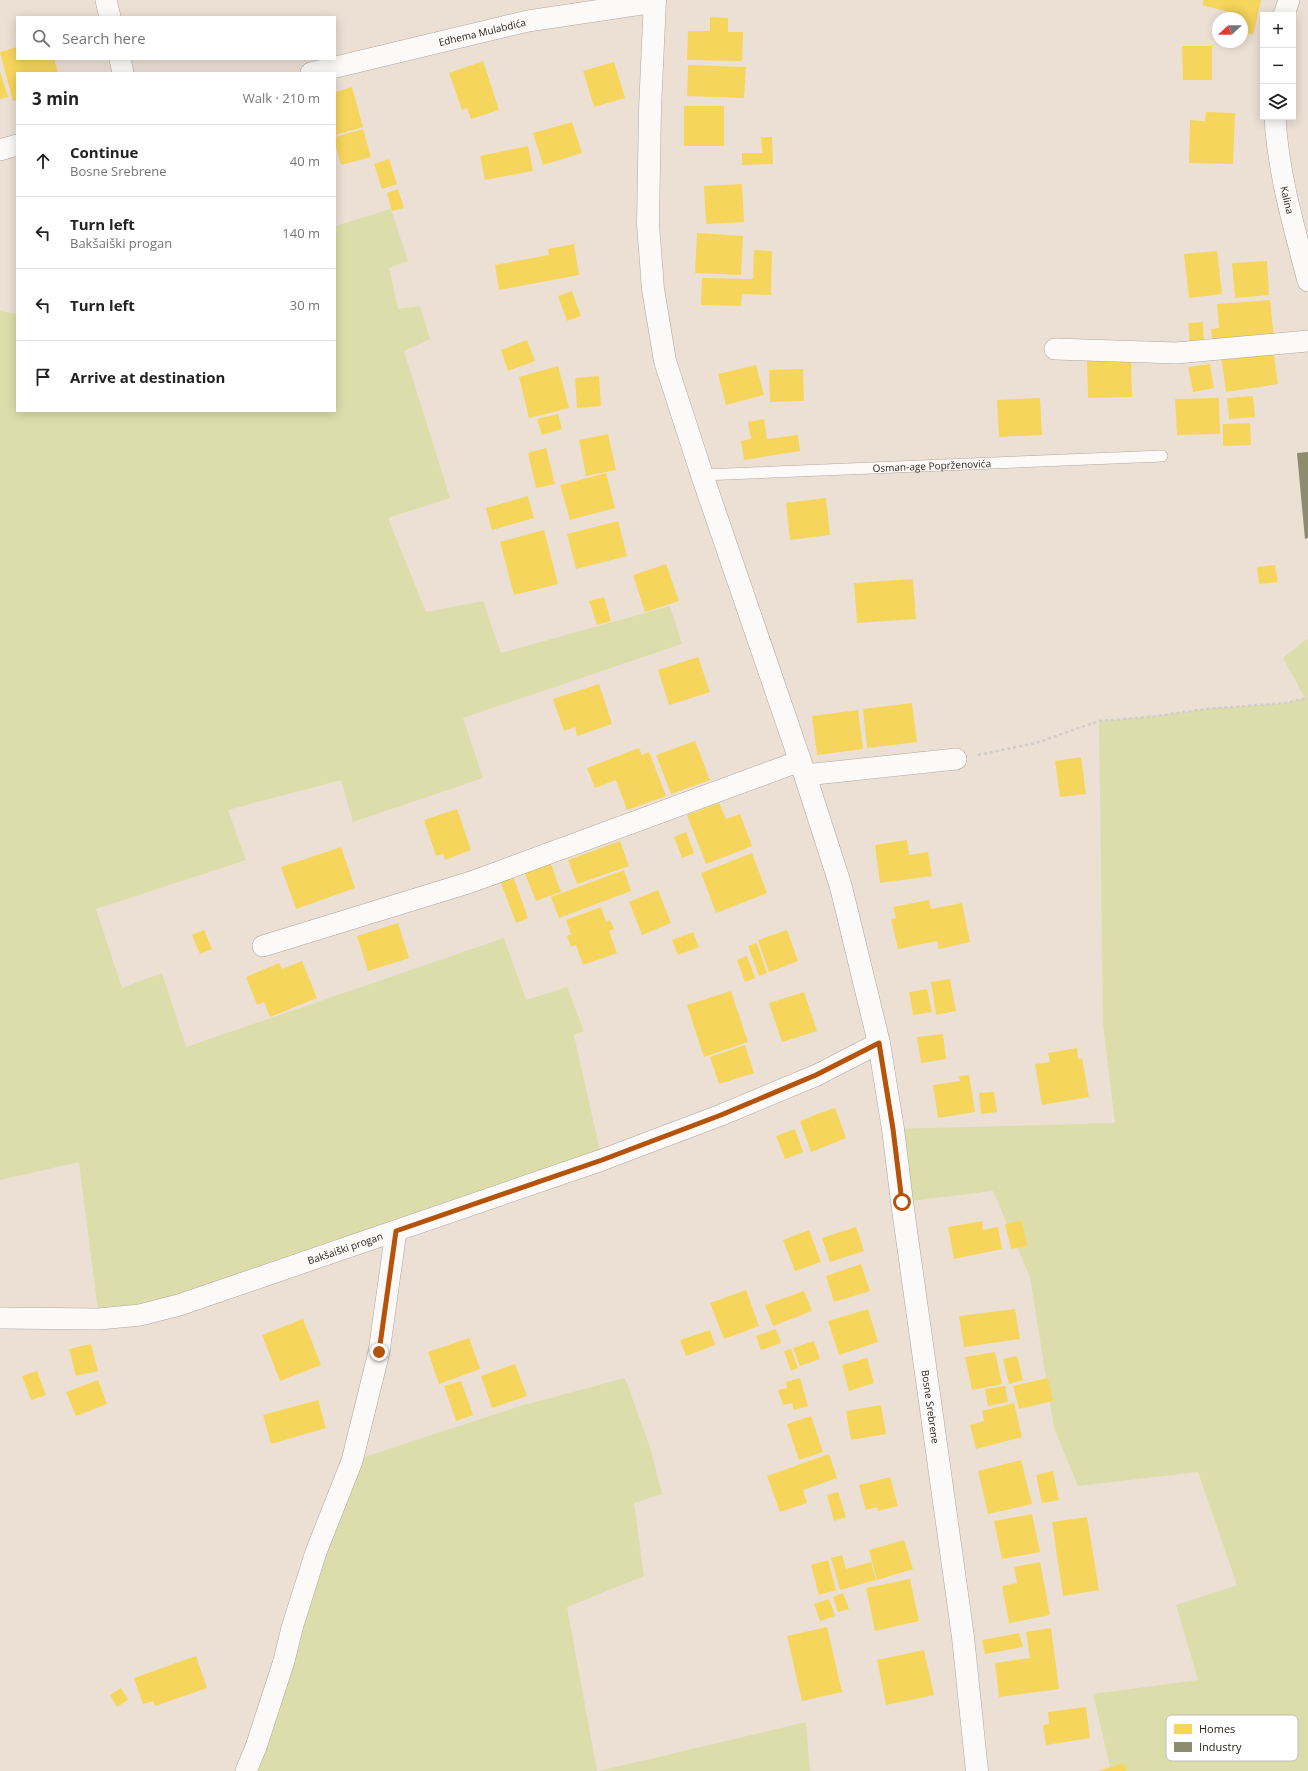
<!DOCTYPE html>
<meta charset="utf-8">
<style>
:root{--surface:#fff;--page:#f2f2f2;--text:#222;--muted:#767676;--line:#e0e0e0}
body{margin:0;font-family:"Open Sans",sans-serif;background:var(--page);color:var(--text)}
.controls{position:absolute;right:12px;top:12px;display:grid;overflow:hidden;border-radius:0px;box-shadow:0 2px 10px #0003}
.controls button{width:36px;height:36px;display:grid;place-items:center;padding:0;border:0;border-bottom:1px solid var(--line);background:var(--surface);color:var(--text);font:20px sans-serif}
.compass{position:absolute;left:1212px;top:12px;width:36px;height:36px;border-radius:50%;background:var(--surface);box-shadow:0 2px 10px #0003;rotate:249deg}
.stop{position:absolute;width:12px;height:12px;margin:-9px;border:3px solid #b45309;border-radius:50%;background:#fff}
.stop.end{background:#b45309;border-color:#fff;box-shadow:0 1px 4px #0008}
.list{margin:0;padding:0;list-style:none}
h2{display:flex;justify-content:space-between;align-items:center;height:52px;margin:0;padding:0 16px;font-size:17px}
h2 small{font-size:13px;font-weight:400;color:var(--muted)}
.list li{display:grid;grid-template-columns:26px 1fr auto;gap:12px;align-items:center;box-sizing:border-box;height:72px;padding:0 16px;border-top:1px solid var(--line)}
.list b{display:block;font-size:15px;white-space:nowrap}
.list p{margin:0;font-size:13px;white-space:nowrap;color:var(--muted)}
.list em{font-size:13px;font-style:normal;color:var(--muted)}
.icon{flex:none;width:22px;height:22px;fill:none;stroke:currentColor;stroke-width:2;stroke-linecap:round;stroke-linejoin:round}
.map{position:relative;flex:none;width:1308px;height:1771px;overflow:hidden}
.search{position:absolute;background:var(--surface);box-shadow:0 2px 10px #0003;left:16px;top:16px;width:320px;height:44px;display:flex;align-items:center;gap:10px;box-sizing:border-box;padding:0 14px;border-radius:0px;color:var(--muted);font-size:15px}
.panel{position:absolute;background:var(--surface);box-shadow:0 2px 10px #0003;left:16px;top:72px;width:320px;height:340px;border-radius:0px}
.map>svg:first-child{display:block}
.green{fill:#ddddab}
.homes{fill:#f6d55c}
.industry{fill:#8c8c6e}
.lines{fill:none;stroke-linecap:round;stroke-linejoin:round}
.service-casing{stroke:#afa69d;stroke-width:12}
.minor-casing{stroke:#afa69d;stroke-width:22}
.tertiary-casing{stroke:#afa69d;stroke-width:23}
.path{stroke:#d0ccca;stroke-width:2.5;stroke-dasharray:3 3;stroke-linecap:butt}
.service{stroke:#fcfaf9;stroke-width:11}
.minor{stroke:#fcfaf9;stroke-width:21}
.tertiary{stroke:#fcfaf9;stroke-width:22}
.route{stroke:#b45309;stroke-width:5}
.labels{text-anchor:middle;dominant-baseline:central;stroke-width:4;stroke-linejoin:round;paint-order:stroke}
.street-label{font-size:10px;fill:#2a221b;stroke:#fff}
.key{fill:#fff;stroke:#bfbdbb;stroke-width:1}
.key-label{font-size:11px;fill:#2a221b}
</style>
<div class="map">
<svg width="1308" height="1771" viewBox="0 0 1308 1771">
<rect width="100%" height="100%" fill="#ece0d5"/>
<g class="green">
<path d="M391,209L408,261L389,268L398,309L420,306L430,339L404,351L450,498L388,518L426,612L483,601L501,653L670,606L682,644L463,718L483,778L353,822L341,780L228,810L246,860L96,909L122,988L162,973L186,1047L504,938L526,1000L567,987L584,1031L574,1035L602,1160L396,1231L99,1319L79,1162L0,1180V311L17,314V411H335V226Z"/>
<path d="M1308,638V1771H1111L1093,1694L1198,1680L1176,1605L1237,1585L1198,1472L1078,1486L1054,1428L1030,1277L993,1191L902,1202L893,1129L1115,1123L1103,1024L1099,721L1157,716L1205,709L1285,703L1305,698L1283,658Z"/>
<path d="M625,1378L651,1450L662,1494L634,1503L644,1576L567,1607L597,1771H246L352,1461L520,1406Z"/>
<path d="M806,1722L810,1771H599Z"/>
</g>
<g class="homes">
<path d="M1204,0H1261L1253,35L1242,32V18H1228L1229,12L1202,5Z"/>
<path d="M710,17L728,18V32H743L742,61L687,60L688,31H710Z"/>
<path d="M1182,46H1212V80H1183Z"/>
<path d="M17,47V59H54L58,73H17V100L13,101L0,52Z"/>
<path d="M483,61L499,110L471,119L467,108L462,110L449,73Z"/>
<path d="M614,62L625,98L594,107L583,71Z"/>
<path d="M688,65L746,67L744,98L687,96Z"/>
<path d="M0,71L8,97L0,99Z"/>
<path d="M352,87L363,127L335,135V92Z"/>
<rect x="684" y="106" width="40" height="40"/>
<path d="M1206,112L1235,113L1233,164L1189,163L1190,120L1205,121Z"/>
<path d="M572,122L582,153L543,165L533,133Z"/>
<path d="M363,129L371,157L341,165L335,144V137Z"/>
<path d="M761,137H772L773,164L742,165V153H762Z"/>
<path d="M528,146L533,171L485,180L480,156Z"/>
<path d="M389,159L397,184L382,189L374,164Z"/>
<path d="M742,184L744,222L706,224L704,186Z"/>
<path d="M398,189L404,208L392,211L387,193Z"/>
<path d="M697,233L743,236L741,275L695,273Z"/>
<path d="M574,244L579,275L499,290L495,265L549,255L548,249Z"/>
<path d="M754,250L772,251L771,295L742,294L741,306L701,305L702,278L753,279Z"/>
<path d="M1217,251L1222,294L1189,298L1184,254Z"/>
<path d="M1267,261L1269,295L1235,298L1232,263Z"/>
<path d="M572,291L581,316L567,321L558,296Z"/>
<path d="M1270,300L1274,340L1213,345L1211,329L1219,328L1217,304Z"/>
<path d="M1203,322L1204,343L1190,344L1188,323Z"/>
<path d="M527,340L535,361L508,371L501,350Z"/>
<path d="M1273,349L1278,384L1226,392L1221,357Z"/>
<path d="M1131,360L1132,397L1088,398L1087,361Z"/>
<path d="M1210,364L1214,388L1193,392L1188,367Z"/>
<path d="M756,365L764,395L726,405L718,374Z"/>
<path d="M558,366L569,408L529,418L519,377Z"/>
<path d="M803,369L804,401L770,402L769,370Z"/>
<path d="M599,376L601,406L577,408L575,378Z"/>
<path d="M1253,396L1255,417L1229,419L1227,398Z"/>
<path d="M1040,398L1042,435L999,437L997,400Z"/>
<path d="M1219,398L1220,434L1177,435L1175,399Z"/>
<path d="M558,414L562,429L542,435L537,419Z"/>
<path d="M764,419L767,439L798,435L800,451L744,460L741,441L751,439L748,422Z"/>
<path d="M1250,423L1251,445L1223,446V424Z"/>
<path d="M608,434L616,470L586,476L579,440Z"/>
<path d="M546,448L555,484L536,488L528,453Z"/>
<path d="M606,473L615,508L570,520L560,485Z"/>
<path d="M528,496L534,518L492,530L486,508Z"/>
<path d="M826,498L830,535L790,540L786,503Z"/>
<path d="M618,521L627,556L576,569L567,534Z"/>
<path d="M544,530L558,584L514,595L500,542Z"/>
<path d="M666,564L679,601L645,612L633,575Z"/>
<path d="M1275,565L1278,582L1259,584L1257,567Z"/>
<path d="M913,579L916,619L857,623L854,583Z"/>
<path d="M604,597L611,621L597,625L589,601Z"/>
<path d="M698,657L710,692L669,705L658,670Z"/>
<path d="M599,684L612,724L577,736L575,727L564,731L553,699Z"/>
<path d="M912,703L917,742L867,748L863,709Z"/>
<path d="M858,710L863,749L817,755L812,716Z"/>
<path d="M695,741L710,780L671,794L656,755Z"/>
<path d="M639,748L642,755L649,752L666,796L627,810L616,780L595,788L587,768Z"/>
<path d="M1081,757L1086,794L1060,797L1055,761Z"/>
<path d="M719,803L726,819L740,814L752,846L706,864L687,815Z"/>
<path d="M457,809L471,850L445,860L443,854L436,856L424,820Z"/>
<path d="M686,832L694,853L682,858L674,837Z"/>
<path d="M907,840L909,855L928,852L932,876L880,883L875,845Z"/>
<path d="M620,841L629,866L577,884L568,860Z"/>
<path d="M341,847L355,888L296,909L281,867Z"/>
<path d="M752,853L767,893L716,913L701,873Z"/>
<path d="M550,861L561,892L536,901L524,871Z"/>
<path d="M624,870L631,891L559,918L551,897Z"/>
<path d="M512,873L528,918L516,923L499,878Z"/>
<path d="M658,890L671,923L642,935L629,902Z"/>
<path d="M929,900L931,909L962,903L970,942L939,949L937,941L898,949L891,919L896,918L893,907Z"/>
<path d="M601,907L606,922L610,920L614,929L609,931L617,953L583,965L576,945L571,947L567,936L571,934L566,920Z"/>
<path d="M398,923L409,958L368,971L357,936Z"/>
<path d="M204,930L212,949L200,954L192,935Z"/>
<path d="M787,930L798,961L769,972L758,940Z"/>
<path d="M693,932L699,947L678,955L672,940Z"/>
<path d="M757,943L767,973L759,976L748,946Z"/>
<path d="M747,956L755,978L745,982L737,960Z"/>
<path d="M302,961L317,998L270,1017L264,1002L257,1005L246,977L279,963L282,969Z"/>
<path d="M950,979L956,1011L936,1015L931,982Z"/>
<path d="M927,989L932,1012L913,1015L909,992Z"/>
<path d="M731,991L748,1042L704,1057L687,1005Z"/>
<path d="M804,992L817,1031L782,1042L769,1003Z"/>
<path d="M943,1034L946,1059L921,1063L917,1037Z"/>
<path d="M745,1045L754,1073L719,1084L710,1057Z"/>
<path d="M1077,1048L1078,1059L1082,1058L1089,1097L1042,1105L1035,1064L1050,1062L1048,1053Z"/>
<path d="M969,1075L975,1112L938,1118L933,1085L960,1081L959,1076Z"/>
<path d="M994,1092L997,1112L981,1114L979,1093Z"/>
<path d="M835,1108L846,1138L811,1152L800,1121L811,1117L818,1135L811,1116Z"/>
<path d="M795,1129L803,1152L785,1159L776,1136Z"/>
<path d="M982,1221L983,1230L998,1227L1002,1249L954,1259L948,1227Z"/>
<path d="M1022,1221L1027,1246L1011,1249L1005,1224Z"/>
<path d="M856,1227L864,1251L830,1262L822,1238Z"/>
<path d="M809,1230L821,1262L795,1271L783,1240Z"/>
<path d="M861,1264L870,1291L834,1302L826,1276Z"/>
<path d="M746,1290L759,1326L724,1339L710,1303Z"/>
<path d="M804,1291L812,1311L773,1326L765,1305Z"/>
<path d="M868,1309L878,1342L839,1355L828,1321Z"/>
<path d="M1015,1309L1020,1339L964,1347L959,1316Z"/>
<path d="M303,1319L321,1365L280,1381L262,1335Z"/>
<path d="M776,1329L781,1343L761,1350L756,1336Z"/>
<path d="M710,1330L715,1345L686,1356L680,1340Z"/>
<path d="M469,1338L480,1369L439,1384L428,1352Z"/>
<path d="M814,1341L820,1359L800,1366L793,1348Z"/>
<path d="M91,1344L98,1371L76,1376L69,1349Z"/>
<path d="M791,1349L798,1368L791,1371L784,1351Z"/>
<path d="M995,1352L1002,1384L972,1390L965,1357Z"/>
<path d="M1017,1356L1023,1380L1009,1384L1003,1359Z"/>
<path d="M867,1358L874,1383L849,1391L842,1365Z"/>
<path d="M515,1364L527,1396L492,1408L481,1376Z"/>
<path d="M37,1371L46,1395L31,1400L22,1376Z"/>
<path d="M800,1378L808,1406L794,1410L792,1403L783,1405L778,1390L787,1388L786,1382Z"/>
<path d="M1048,1378L1053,1401L1019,1409L1013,1386Z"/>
<path d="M98,1380L107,1404L76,1416L66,1392Z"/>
<path d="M461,1381L473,1415L456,1421L444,1386Z"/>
<path d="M1005,1386L1008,1402L988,1406L985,1389Z"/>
<path d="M318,1400L326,1428L271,1444L263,1415Z"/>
<path d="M1014,1403L1022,1437L976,1449L970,1425L984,1421L982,1411Z"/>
<path d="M881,1405L886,1434L851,1440L846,1411Z"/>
<path d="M811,1416L823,1452L799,1460L787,1424Z"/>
<path d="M829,1454L837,1478L803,1490L807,1503L780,1512L767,1476Z"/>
<path d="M1021,1460L1032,1504L988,1514L978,1471Z"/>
<path d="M1053,1471L1059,1500L1042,1503L1036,1475Z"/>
<path d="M890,1477L898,1506L878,1511L877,1507L866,1510L859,1485Z"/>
<path d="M838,1492L846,1517L834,1521L827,1495Z"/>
<path d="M1032,1514L1040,1552L1002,1559L994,1521Z"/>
<path d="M1087,1517L1099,1590L1063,1596L1052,1522Z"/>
<path d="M904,1540L913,1569L877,1580L869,1550Z"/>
<path d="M842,1555L846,1569L871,1562L876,1580L840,1590L831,1558Z"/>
<path d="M828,1560L836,1590L819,1595L811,1565Z"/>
<path d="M1040,1562L1050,1615L1009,1623L1002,1586L1017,1583L1014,1567Z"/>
<path d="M910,1579L919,1621L875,1631L866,1588Z"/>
<path d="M843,1593L849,1609L838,1612L833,1597Z"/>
<path d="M829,1599L835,1616L820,1621L814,1604Z"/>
<path d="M827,1627L842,1692L802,1701L787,1636Z"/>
<path d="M1051,1628L1059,1689L999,1697L995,1663L1030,1658L1026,1632Z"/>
<path d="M1019,1633L1023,1647L985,1654L982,1640Z"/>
<path d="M924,1650L934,1695L886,1705L877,1660Z"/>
<path d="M196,1656L207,1688L155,1706L153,1701L143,1704L134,1678Z"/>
<path d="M121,1688L128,1700L117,1707L110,1695Z"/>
<path d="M1086,1707L1090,1738L1046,1745L1043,1725L1049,1724L1048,1712Z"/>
<path d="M1124,1763L1126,1771H1098Z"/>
</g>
<path class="industry" d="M1308,452V538L1305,539L1297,453Z"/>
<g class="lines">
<defs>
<g id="service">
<path id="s1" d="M702,475L1162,456"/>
</g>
<g id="minor">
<path d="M106,0L110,17"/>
<path d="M1284,15L1289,0"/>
<path d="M120,59L123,73"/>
<path id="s2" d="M311,73L528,21L655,2"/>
<path id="s3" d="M1275,117C1278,173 1294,227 1308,281"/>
<path d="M0,150L17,145"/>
<path d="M1055,349L1176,353L1308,341"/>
<path d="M805,775L956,759"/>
<path d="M263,946L471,882L800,761"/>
<path id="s4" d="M0,1318L99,1319L140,1315L179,1305L602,1160L721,1115L817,1075L879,1043"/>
<path d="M246,1771L256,1747L284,1661L292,1628L316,1552L352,1461L379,1352L396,1231"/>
</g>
<g id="tertiary">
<path id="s5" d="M655,0L650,109L648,224L653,289L665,361L702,475L805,775L841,887L879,1043L893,1129L902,1202L963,1637L977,1771"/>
</g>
</defs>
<use href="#service" class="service-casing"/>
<use href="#minor" class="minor-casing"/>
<use href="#tertiary" class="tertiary-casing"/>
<path class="path" d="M978,755L1036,743L1099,721L1157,716L1205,709L1285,703L1308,698"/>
<use href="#service" class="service"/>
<use href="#minor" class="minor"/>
<use href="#tertiary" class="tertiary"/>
</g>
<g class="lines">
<path class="route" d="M379,1352L396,1231L602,1160L721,1115L816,1075L879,1043L893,1129L902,1202"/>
</g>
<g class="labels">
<g class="street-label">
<text stroke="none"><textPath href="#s2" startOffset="176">Edhema Mulabdića</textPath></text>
<text stroke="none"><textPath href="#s3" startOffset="84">Kalina</textPath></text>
<text stroke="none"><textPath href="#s1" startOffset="230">Osman-age Poprženovića</textPath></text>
<text stroke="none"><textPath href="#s4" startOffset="356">Bakšaiški progan</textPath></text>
<text stroke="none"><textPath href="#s5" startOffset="1445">Bosne Srebrene</textPath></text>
</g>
</g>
<rect x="1166" y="1715" width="132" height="46" rx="6" class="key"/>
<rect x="1174" y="1724" width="18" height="10" fill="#f6d55c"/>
<rect x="1174" y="1742" width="18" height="10" fill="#8c8c6e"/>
<g class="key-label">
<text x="1199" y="1733">Homes</text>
<text x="1199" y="1751">Industry</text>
</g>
</svg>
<div class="controls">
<button>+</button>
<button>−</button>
<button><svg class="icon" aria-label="layers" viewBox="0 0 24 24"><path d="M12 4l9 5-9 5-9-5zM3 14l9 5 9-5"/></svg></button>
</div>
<svg class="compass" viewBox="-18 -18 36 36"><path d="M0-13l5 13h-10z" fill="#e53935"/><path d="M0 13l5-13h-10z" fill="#767676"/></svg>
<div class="stop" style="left:902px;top:1202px"></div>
<div class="stop end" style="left:379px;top:1352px"></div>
<div class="search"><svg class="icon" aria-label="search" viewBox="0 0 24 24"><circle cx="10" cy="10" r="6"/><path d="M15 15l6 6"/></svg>Search here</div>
<section class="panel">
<h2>3 min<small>Walk · 210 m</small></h2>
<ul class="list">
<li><svg class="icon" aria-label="ahead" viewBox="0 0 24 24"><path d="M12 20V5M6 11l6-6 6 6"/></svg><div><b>Continue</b><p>Bosne Srebrene</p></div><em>40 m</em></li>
<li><svg class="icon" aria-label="left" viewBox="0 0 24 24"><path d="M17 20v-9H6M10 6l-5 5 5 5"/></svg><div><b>Turn left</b><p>Bakšaiški progan</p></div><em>140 m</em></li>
<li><svg class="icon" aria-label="left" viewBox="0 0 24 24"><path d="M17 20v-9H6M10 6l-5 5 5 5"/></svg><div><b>Turn left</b></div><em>30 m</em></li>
<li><svg class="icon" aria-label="arrive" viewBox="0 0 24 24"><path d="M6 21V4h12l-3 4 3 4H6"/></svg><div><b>Arrive at destination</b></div></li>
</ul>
</section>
</div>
